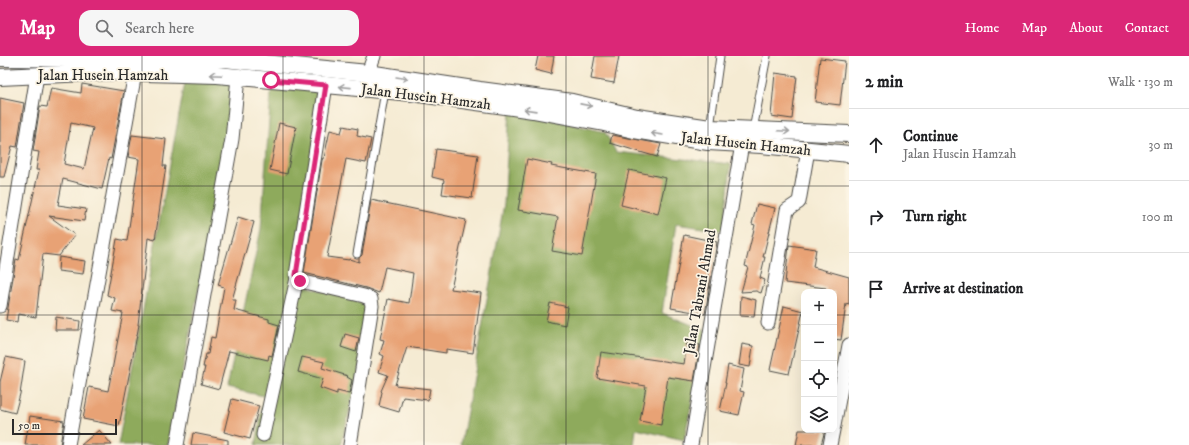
<!DOCTYPE html>
<meta charset="utf-8">
<style>
:root{--surface:#fff;--page:#f6f6f6;--text:#202124;--muted:#757577;--line:#e0e0e0;--accent:#db2777}
body{margin:0;font-family:"IM FELL DW Pica",serif;background:var(--page);color:var(--text)}
.controls{position:absolute;right:12px;bottom:12px;display:grid;overflow:hidden;border-radius:8px;box-shadow:0 4px 16px #0002}
.controls button{width:36px;height:36px;display:grid;place-items:center;padding:0;border:0;border-bottom:1px solid var(--line);background:var(--surface);color:var(--text);font:20px sans-serif}
.scale{position:absolute;left:12px;bottom:10px;width:105px;box-sizing:border-box;padding-left:4px;border:2px solid #2b2b2b;border-top:0;font-size:11px;line-height:14px;white-space:nowrap;color:#2b2b2b;-webkit-text-stroke:3px #fcf5e5;paint-order:stroke}
.stop{position:absolute;width:12px;height:12px;margin:-9px;border:3px solid #db2777;border-radius:50%;background:#fff}
.stop.end{background:#db2777;border-color:#fff;box-shadow:0 1px 4px #0008}
.list{margin:0;padding:0;list-style:none}
h2{display:flex;justify-content:space-between;align-items:center;height:52px;margin:0;padding:0 16px;font-size:17px}
h2 small{font-size:13px;font-weight:400;color:var(--muted)}
.list li{display:grid;grid-template-columns:26px 1fr auto;gap:12px;align-items:center;box-sizing:border-box;height:72px;padding:0 16px;border-top:1px solid var(--line)}
.list b{display:block;font-size:15px;white-space:nowrap}
.list p{margin:0;font-size:13px;white-space:nowrap;color:var(--muted)}
.list em{font-size:13px;font-style:normal;color:var(--muted)}
.icon{flex:none;width:22px;height:22px;fill:none;stroke:currentColor;stroke-width:2;stroke-linecap:round;stroke-linejoin:round}
.map{position:relative;flex:none;width:849px;height:389px;overflow:hidden}
header{display:flex;align-items:center;gap:24px;box-sizing:border-box;height:56px;padding:0 20px;background:var(--accent);color:#fff}
header strong{font-size:19px}
nav{display:flex;gap:22px;margin-inline-start:auto;font-size:14px}
.search{width:280px;height:36px;background:var(--page);display:flex;align-items:center;gap:10px;box-sizing:border-box;padding:0 14px;border-radius:12px;color:var(--muted);font-size:15px}
main{display:flex}
aside{flex:1;background:var(--surface)}
.map>svg:first-child{display:block}
.forest{fill:#8eaa5c;stroke:#5c6a44}
.building{fill:#e8a275;fill-rule:evenodd}
.lines{fill:none;stroke-linecap:round;stroke-linejoin:round}
.service-casing{stroke:#494844;stroke-width:9}
.minor-casing{stroke:#494844;stroke-width:15}
.tertiary-casing{stroke:#494844;stroke-width:18}
.service{stroke:#fff;stroke-width:7}
.minor{stroke:#fff;stroke-width:13}
.tertiary{stroke:#fff;stroke-width:16}
.oneway{stroke:#a0a0a0}
.route{stroke:#db2777;stroke-width:5}
.grid{fill:none;stroke:#2b2b2b;stroke-width:1;stroke-opacity:0.55}
.labels{text-anchor:middle;dominant-baseline:central;stroke-width:3.5;stroke-linejoin:round;paint-order:stroke}
.street-label{font-size:15px;fill:#2b2b2b;stroke:#fcf5e5}
</style>
<header>
<strong>Map</strong>
<div class="search"><svg class="icon" aria-label="search" viewBox="0 0 24 24"><circle cx="10" cy="10" r="6"/><path d="M15 15l6 6"/></svg>Search here</div>
<nav><a>Home</a><a>Map</a><a>About</a><a>Contact</a></nav>
</header>
<main>
<div class="map">
<svg width="849" height="389" viewBox="0 0 849 389">
<rect width="100%" height="100%" fill="#fcf5e5"/>
<filter id="ink" filterUnits="userSpaceOnUse"><feTurbulence type="fractalNoise" baseFrequency=".025" numOctaves="2"/><feDisplacementMap in="SourceGraphic" scale="8" xChannelSelector="R" yChannelSelector="G"/><feConvolveMatrix kernelMatrix="1 2 1 2 8 2 1 2 1" color-interpolation-filters="sRGB"/></filter>
<filter id="wash" filterUnits="userSpaceOnUse"><feTurbulence type="fractalNoise" baseFrequency=".012" numOctaves="4" result="noise"/><feDisplacementMap in="SourceGraphic" scale="16" xChannelSelector="R" yChannelSelector="G"/><feGaussianBlur stdDeviation="0.9" result="paint"/><feColorMatrix in="noise" values="0 0 0 0 0 0 0 0 0 0 0 0 0 0 0 0 0 1.4 0 .05"/><feComposite in="paint" operator="in"/></filter>
<g filter="url(#wash)">
<rect width="100%" height="100%" fill="#f5ebd3"/>
<g class="forest">
<path d="M273,11L326,16L293,226L372,250L363,300L341,389H256L264,340L227,332L261,173Z"/>
<path d="M186,21L240,23L168,389H118Z"/>
<path d="M510,54L605,76L616,96L731,108L724,175L676,168L662,257L707,275L684,384L636,373L634,389H461L504,148Z"/>
</g>
<g id="blocks">
<g class="building">
<path d="M538,0H554L551,18L535,14Z"/>
<path d="M595,0H619L614,27L591,23Z"/>
<path d="M820,2L845,5L840,49L815,46Z"/>
<path d="M775,17L797,20L792,63L771,60Z"/>
<path d="M82,28L124,35L111,103L109,102L102,133L63,123L58,149L86,153L84,165L49,160L75,179L59,200L43,198L36,261L18,258L17,266L6,264L16,203L19,204L39,114H36L39,96L33,95L40,50L47,51L51,32L81,37ZM71,67L93,72L84,113L64,108Z"/>
<path d="M0,42L24,47L17,91L12,90L4,121H0Z"/>
<path d="M279,67L296,71L287,118L270,114Z"/>
<path d="M343,70L358,73L357,80L371,83L366,107L346,103L327,201L349,204V203L359,206V202L362,199L371,144L466,164L451,233L481,237L473,297L446,293V297L407,291L395,329L430,333L428,344L403,341L399,356L379,350L382,336L381,335L388,319L379,316L384,300L380,298L384,284L380,283L388,243L409,247L413,217L385,211L379,237L366,232L304,217L322,104L323,102H324L330,74L341,77Z"/>
<path d="M132,79L166,83L163,110H166L155,184L148,182L138,269H139L119,370L83,363L89,331L108,335L123,257L112,255L115,242L107,239L117,183L127,185L139,103L128,101Z"/>
<path d="M612,79L661,88L657,101L610,87Z"/>
<path d="M436,93L478,99L472,142L442,138L444,124L432,121Z"/>
<path d="M527,103L552,108L551,110L596,118L582,200L552,195L558,161L518,154Z"/>
<path d="M629,114L666,122L658,158L621,149Z"/>
<path d="M757,148L775,152L763,201H765L760,222L765,224L761,237L756,235L741,236L748,211L745,210L755,169L752,168Z"/>
<path d="M238,161L254,166L232,244H236L234,254L269,263V266L279,269L272,300L269,299L268,304L229,295L219,333L201,328L205,311H203L206,298H208L211,281L215,282L224,231L218,229Z"/>
<path d="M684,179L717,186L705,258L671,252Z"/>
<path d="M789,189L816,193L813,211L849,221V249L846,248L841,284L834,283V236H825L826,232L785,227Z"/>
<path d="M59,201L85,205L83,218L58,215Z"/>
<path d="M741,240L756,244L754,261L740,260Z"/>
<path d="M550,247L568,251L565,269L546,265Z"/>
<path d="M784,250L803,255L789,318L770,314Z"/>
<path d="M56,261L80,265L79,274H55Z"/>
<path d="M345,278L359,282L356,296L341,291Z"/>
<path d="M687,286L700,289L694,325L668,321L661,369L640,365L646,330L597,322L601,296L684,308Z"/>
<path d="M742,288L753,290L750,311L739,309Z"/>
<path d="M6,301L25,305L20,338L15,357L0,353V326Z"/>
<path d="M302,301L324,306L322,312L348,320L347,321L352,324L349,338L337,335V338L320,332L323,323L298,316Z"/>
<path d="M728,309L744,313L740,335L744,336L739,359L720,355L726,327H725Z"/>
<path d="M232,343L259,350L250,383L224,376Z"/>
<path d="M30,360L64,365L60,389H25Z"/>
<path d="M99,374L112,389H81Z"/>
<path d="M799,374H825L821,389H796Z"/>
<path d="M193,377L228,384V389H191Z"/>
</g>
</g>
</g>
<g filter="url(#ink)">
<use href="#blocks" fill-opacity="0" stroke="#494844" stroke-width="1"/>
<g class="lines">
<defs>
<g id="service">
<path d="M710,72L720,0"/>
<path d="M753,74L767,0"/>
<path d="M357,198L385,35"/>
</g>
<g id="minor">
<path d="M368,17L374,0"/>
<path d="M326,29L296,219L300,225L364,240L371,243L372,250L350,389"/>
<path d="M0,250L37,19"/>
<path d="M768,267L787,154L799,146L808,94"/>
<path d="M834,370L849,289"/>
<path d="M263,379L297,222"/>
<path d="M68,389L135,17"/>
<path d="M177,389L232,83L238,21"/>
<path d="M691,389L742,88"/>
<path d="M830,389L833,374"/>
</g>
<g id="tertiary">
<path d="M0,2L109,3L135,4L225,3L243,5L368,17L480,34L535,41L572,46L637,61L710,72L849,78"/>
<path d="M0,21L109,16L217,19L326,29L412,37L533,54L604,67L634,74L708,86L761,89L849,98"/>
</g>
</defs>
<use href="#service" class="service-casing"/>
<use href="#minor" class="minor-casing"/>
<use href="#tertiary" class="tertiary-casing"/>
<use href="#service" class="service"/>
<use href="#minor" class="minor"/>
<use href="#tertiary" class="tertiary"/>
</g>
<defs><path id="oneway-shaft" d="M-6 0H5M1.5-3L5.5 0L1.5 3" fill="none" stroke-width="1.6" stroke-linecap="round" stroke-linejoin="round"/></defs>
<g class="oneway">
<use href="#oneway-shaft" transform="translate(216 19) rotate(-177)"/>
<use href="#oneway-shaft" transform="translate(402 22) rotate(9)"/>
<use href="#oneway-shaft" transform="translate(345 31) rotate(-174)"/>
<use href="#oneway-shaft" transform="translate(586 49) rotate(11)"/>
<use href="#oneway-shaft" transform="translate(530 54) rotate(-172)"/>
<use href="#oneway-shaft" transform="translate(784 75) rotate(3)"/>
<use href="#oneway-shaft" transform="translate(657 78) rotate(-171)"/>
</g>
</g>
<g class="lines" filter="url(#ink)">
<path class="route" d="M271,24L326,29L296,219L300,225"/>
</g>
<path class="grid" d="M142,0V389M283,0V389M424,0V389M566,0V389M708,0V389M0,130H849M0,259H804M834,259H849"/>
<g class="labels">
<g class="street-label">
<text x="103" y="19">Jalan Husein Hamzah</text>
<text transform="translate(426 41) rotate(7)">Jalan Husein Hamzah</text>
<text transform="translate(746 88) rotate(6)">Jalan Husein Hamzah</text>
<text transform="translate(700 236) rotate(-80)">Jalan Tabrani Ahmad</text>
</g>
</g>
</svg>
<div class="controls">
<button>+</button>
<button>−</button>
<button><svg class="icon" aria-label="locate" viewBox="0 0 24 24"><circle cx="12" cy="12" r="6"/><path d="M12 2v4M12 18v4M2 12h4M18 12h4"/></svg></button>
<button><svg class="icon" aria-label="layers" viewBox="0 0 24 24"><path d="M12 4l9 5-9 5-9-5zM3 14l9 5 9-5"/></svg></button>
</div>
<div class="scale">50 m</div>
<div class="stop" style="left:271px;top:24px"></div>
<div class="stop end" style="left:300px;top:225px"></div>
</div>
<aside>
<h2>2 min<small>Walk · 130 m</small></h2>
<ul class="list">
<li><svg class="icon" aria-label="ahead" viewBox="0 0 24 24"><path d="M12 20V5M6 11l6-6 6 6"/></svg><div><b>Continue</b><p>Jalan Husein Hamzah</p></div><em>30 m</em></li>
<li><svg class="icon" aria-label="right" viewBox="0 0 24 24"><path d="M7 20v-9h11M14 6l5 5-5 5"/></svg><div><b>Turn right</b></div><em>100 m</em></li>
<li><svg class="icon" aria-label="arrive" viewBox="0 0 24 24"><path d="M6 21V4h12l-3 4 3 4H6"/></svg><div><b>Arrive at destination</b></div></li>
</ul>
</aside>
</main>
